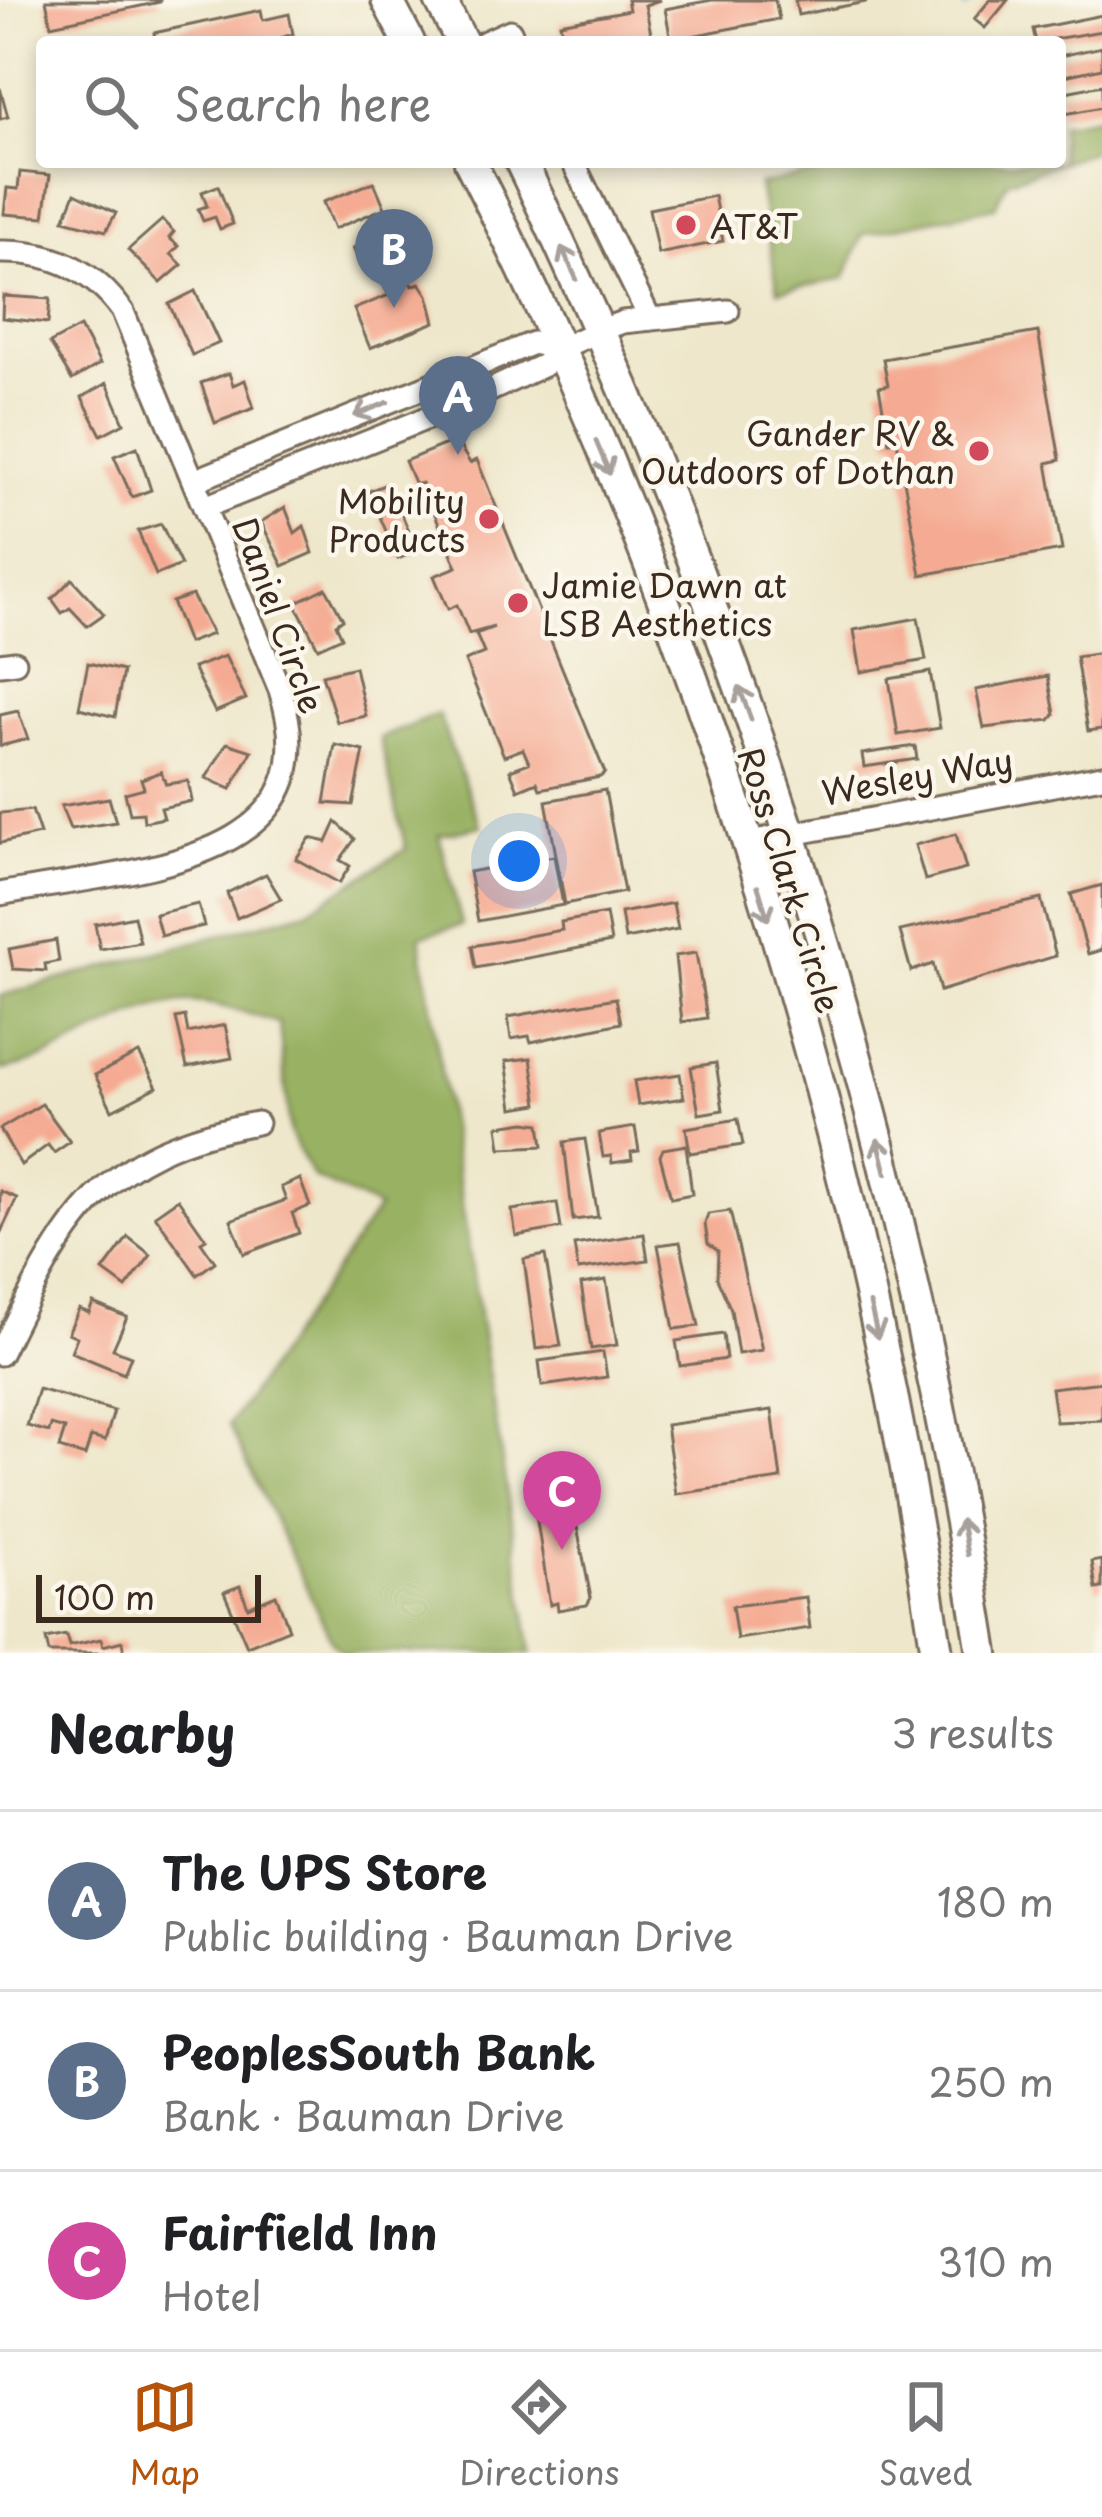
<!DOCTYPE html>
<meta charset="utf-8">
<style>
:root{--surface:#fff;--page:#f2f2f2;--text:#202124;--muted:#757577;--line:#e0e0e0;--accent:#b45309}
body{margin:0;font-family:"Playpen Sans",sans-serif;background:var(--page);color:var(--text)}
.scale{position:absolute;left:36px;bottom:30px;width:225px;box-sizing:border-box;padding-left:12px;border:6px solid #3b2a1e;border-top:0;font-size:33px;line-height:42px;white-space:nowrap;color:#3b2a1e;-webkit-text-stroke:9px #fbf7ec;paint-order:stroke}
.you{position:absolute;left:519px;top:861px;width:42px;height:42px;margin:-30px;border:9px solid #fff;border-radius:50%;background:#1a73e8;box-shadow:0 0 0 18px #1a73e833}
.badge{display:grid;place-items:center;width:78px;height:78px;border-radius:50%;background:var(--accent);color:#fff;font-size:39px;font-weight:700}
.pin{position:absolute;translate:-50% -99px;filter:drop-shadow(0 3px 6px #0008)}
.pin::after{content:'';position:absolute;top:63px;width:42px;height:36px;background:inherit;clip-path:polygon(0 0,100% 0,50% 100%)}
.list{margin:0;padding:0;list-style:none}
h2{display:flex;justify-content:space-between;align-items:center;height:156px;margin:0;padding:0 48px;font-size:51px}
h2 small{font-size:39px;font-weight:400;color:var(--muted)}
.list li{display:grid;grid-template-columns:78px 1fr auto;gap:36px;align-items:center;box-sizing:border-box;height:180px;padding:0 48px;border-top:3px solid var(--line)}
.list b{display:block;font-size:45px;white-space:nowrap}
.list p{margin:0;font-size:39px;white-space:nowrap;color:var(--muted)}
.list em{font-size:39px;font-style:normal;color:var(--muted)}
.icon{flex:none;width:66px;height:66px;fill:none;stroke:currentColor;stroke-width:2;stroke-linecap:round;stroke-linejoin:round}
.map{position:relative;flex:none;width:1102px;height:1653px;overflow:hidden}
.search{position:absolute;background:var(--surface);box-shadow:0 6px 18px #0003;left:36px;right:36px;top:36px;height:132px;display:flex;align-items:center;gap:30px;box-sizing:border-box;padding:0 42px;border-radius:12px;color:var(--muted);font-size:45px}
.sheet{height:696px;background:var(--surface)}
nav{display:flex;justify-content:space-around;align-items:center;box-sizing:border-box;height:168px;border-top:3px solid var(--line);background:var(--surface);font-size:33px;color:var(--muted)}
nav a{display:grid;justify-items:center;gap:6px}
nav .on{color:var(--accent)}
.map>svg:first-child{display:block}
.forest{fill:#98b162;stroke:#6a6e40;stroke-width:3}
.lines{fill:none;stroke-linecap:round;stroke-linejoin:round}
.stream{stroke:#4fb3ce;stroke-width:4.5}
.building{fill:#f5ab93}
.minor-casing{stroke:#7a6c5b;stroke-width:27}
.highway-casing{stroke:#7a6c5b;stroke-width:36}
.minor{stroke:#fff;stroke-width:21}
.highway{stroke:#fff;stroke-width:30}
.oneway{stroke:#a79f9a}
.poi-dot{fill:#d1495b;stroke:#fbf7ec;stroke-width:4.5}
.labels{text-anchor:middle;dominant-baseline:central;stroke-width:9;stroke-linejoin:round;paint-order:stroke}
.poi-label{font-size:33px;fill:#3b2a1e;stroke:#fbf7ec;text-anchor:start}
.street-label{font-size:33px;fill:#3b2a1e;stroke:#fbf7ec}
</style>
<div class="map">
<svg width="1102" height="1653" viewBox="0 0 1102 1653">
<rect width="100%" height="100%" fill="#fbf7ec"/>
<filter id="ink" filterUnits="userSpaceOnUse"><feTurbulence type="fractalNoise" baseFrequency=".00833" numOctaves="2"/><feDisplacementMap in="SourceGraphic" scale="24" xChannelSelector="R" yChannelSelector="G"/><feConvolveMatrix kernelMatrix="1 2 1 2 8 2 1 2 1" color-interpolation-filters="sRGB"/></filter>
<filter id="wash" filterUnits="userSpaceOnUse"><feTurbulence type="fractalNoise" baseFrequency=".004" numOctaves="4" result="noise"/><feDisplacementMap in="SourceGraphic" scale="48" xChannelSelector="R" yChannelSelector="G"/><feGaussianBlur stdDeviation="2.7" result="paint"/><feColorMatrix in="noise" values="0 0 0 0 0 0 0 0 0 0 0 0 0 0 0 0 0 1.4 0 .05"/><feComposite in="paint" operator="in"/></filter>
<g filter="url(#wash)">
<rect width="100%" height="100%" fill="#eee7cb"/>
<g class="forest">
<path d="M1102,116V148L1007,181L995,207L863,234L844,279L778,291L759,185L825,171L839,162H1060V124Z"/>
<path d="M438,714L481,826L439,835L462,925L420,936L532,1653H344L332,1641L229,1425L378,1208L313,1177L290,1134L279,1023C253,1016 223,1004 196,1002C134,998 64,1062 0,1070V996L307,911L406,849L380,738Z"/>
</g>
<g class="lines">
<path class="stream" d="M965,7L971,0"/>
</g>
<g id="blocks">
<g class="building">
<path d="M46,0H160V2L51,25Z"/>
<path d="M627,0H660L645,5L652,38L564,42L560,23L629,10Z"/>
<path d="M712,0H775L779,19L671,40L665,9Z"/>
<path d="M795,0H866V2L798,15Z"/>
<path d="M990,0H1008L985,28L974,19Z"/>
<path d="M261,10L263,20L289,14L293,34L268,42H156L154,33Z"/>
<path d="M1102,15V31L1036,42L1033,29Z"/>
<path d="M1102,47V68L1060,77V56Z"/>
<path d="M1102,85V107L1060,115V93Z"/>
<path d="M0,88L8,117L0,119Z"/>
<path d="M20,172L50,175L44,217L4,214L7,188L18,189Z"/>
<path d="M374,182L385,208L334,229L323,202Z"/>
<path d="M218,186L233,224L220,229L215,217L203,221L198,209L207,206L202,192Z"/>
<path d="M75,193L116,213L106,231L64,220Z"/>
<path d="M714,196L723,241L658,254L649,209Z"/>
<path d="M162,220L174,232L169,238L179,246L171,254L182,265L161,283L128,250Z"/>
<path d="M398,229L404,244L359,261L353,248Z"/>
<path d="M404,266L412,286L420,283L428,295L435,322L370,348L354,309L394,293L386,273Z"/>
<path d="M195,291L219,343L192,355L169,304Z"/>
<path d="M3,296L50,299L48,323L2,318Z"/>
<path d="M80,327L100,364L72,380L50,343Z"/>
<path d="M1038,332L1060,460L1047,463L1062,550L921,575L897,441L889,442L879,387L888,385L883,359Z"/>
<path d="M229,373L233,385L245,380L254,408L215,423L201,383Z"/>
<path d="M107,383L124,423L101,435L82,397Z"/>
<path d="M456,440L470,463L477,460L605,773L600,777L540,789L537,782L518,790L510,770L529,763L523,749L504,756L465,661L484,653L476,634L494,627L469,634L457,605L448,609L434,576L457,567L422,483L415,485L405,461Z"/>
<path d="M137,447L151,490L132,497L114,456Z"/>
<path d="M389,483L417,551L398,559L369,491Z"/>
<path d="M285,507L295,533L304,526L313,553L283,566L261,522Z"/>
<path d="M161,524L181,565L156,575L138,531Z"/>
<path d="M72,579L104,614L87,626L70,608L62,613L52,599Z"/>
<path d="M326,588L343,619L336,624L342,637L318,648L295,603Z"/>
<path d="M192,595L212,634L188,643L172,602Z"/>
<path d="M918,618L926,660L861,672L854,630Z"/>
<path d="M1102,653V729L1088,731L1076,657Z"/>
<path d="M225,656L246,699L215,712L193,668Z"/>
<path d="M88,663L123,671L115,717L79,708Z"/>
<path d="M355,667L366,716L337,722L322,675Z"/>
<path d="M930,672L940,728L898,735L889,679Z"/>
<path d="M1048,676L1055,714L1050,720L984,728L976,690Z"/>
<path d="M18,711L28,739L0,746V715Z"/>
<path d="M227,743L252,751L231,789L206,778Z"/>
<path d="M335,745L364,751L353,805L325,803Z"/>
<path d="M915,746L917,759L864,767L862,754Z"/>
<path d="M161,772L166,784L188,781L192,801L161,808L164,818L144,822L143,813L130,814L125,793L144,788L141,779Z"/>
<path d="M605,790L624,892L565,904L546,801Z"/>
<path d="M109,798L116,822L70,829L61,806Z"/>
<path d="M32,810L40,834L0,843V813Z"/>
<path d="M336,822L355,839L340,860L350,866L339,883L296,859L310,838L327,842Z"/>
<path d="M956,834L966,869L925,880L915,845Z"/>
<path d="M554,856L563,905L478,921L469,872Z"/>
<path d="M266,874L281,899L237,918L227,893Z"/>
<path d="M1102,885V950L1088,954L1071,894Z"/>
<path d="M1041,899L1056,956L940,991L933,964L911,971L900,931Z"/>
<path d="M673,903L678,929L625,939L621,913Z"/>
<path d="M198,904L204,926L161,936L155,914Z"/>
<path d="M606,914L611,942L476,968L472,946L562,930L561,922Z"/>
<path d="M134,916L140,942L100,949L95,924Z"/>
<path d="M56,940L59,961L45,964L46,971L13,969L9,949Z"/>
<path d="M696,953L707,1018L682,1022L675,956Z"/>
<path d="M616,998L621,1023L531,1042L529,1036L511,1039L508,1017Z"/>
<path d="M185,1016L188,1033L225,1025L232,1058L187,1067L176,1018Z"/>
<path d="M139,1053L157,1087L112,1110L95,1075Z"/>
<path d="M531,1058L538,1104L513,1108L506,1061Z"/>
<path d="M716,1063L723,1110L699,1114L691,1067Z"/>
<path d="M680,1074L684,1098L638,1105L634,1081Z"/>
<path d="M42,1104L70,1142L54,1153L48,1145L21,1165L0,1129Z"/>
<path d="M738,1119L743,1145L690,1153L686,1128Z"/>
<path d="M526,1122L540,1124L543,1146L501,1148L498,1126Z"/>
<path d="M635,1127L639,1151L631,1152L632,1160L612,1163L611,1156L603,1157L599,1133Z"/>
<path d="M585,1139L598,1217L573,1220L564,1142Z"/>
<path d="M686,1145L692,1194L671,1198L660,1156L663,1149Z"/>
<path d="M300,1179L310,1206L292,1213L299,1233L244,1254L231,1220L286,1200L281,1187Z"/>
<path d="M0,1191L17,1198L0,1234Z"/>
<path d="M178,1199L206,1239L201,1242L215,1262L197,1275L155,1215Z"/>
<path d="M557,1203L561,1228L516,1236L512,1210Z"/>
<path d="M730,1211L762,1350L738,1354L731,1310L717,1278L718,1251L708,1244L705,1224L708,1214Z"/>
<path d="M644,1234L648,1260L578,1270L574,1245Z"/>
<path d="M128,1237L151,1255L126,1288L103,1271Z"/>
<path d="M680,1242L699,1326L674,1329L658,1245Z"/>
<path d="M545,1255L561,1346L536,1349L524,1259Z"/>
<path d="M606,1280L617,1345L591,1349L581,1284Z"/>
<path d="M93,1303L127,1317L113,1349L131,1356L124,1374L71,1352L77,1337L68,1333L79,1309L89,1313Z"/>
<path d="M723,1334L726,1359L680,1366L676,1341Z"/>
<path d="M603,1352L607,1377L542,1386L539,1361Z"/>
<path d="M1102,1382V1420L1056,1422L1051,1388Z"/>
<path d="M38,1389L114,1411L105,1441L91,1437L85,1456L59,1448L65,1429L51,1425L49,1432L27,1426Z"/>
<path d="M772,1410L781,1479L676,1494L666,1425Z"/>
<path d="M570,1491L591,1598L587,1605L558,1610L557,1603L550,1605L534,1502Z"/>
<path d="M1102,1560V1588L1096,1589L1092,1562Z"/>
<path d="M240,1586L248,1607L276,1595L289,1629L247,1646L224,1592Z"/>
<path d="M806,1597L810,1628L737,1639L732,1606Z"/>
<path d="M66,1635L69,1646L101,1639L103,1646L122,1641L124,1653H49L46,1639Z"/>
</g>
</g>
</g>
<g filter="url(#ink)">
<use href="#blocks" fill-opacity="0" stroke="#7a6c5b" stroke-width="3"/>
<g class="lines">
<defs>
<g id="minor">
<path d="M485,42L510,31L515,42"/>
<path d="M573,162L650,319"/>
<path d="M0,252C51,251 93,269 123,312L280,690C339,869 118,870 0,894"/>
<path d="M194,481L533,343L559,349"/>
<path d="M205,507L450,409L544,365L559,349L601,330L623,322L728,311"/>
<path d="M0,664L15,662"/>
<path d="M744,843L1102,776"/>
<path d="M0,1354C65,1220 99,1151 257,1123"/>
</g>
<g id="highway">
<path d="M387,0L409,42"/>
<path d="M440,0L462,42"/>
<path d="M470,162C701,614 863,1151 937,1653"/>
<path d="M521,162C749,633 903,1137 983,1653"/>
</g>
</defs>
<use href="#minor" class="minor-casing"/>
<use href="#highway" class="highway-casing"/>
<use href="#minor" class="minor"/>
<use href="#highway" class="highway"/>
</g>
<defs><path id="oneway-shaft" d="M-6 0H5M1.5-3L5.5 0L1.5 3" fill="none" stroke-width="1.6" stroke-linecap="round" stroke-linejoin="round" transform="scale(3)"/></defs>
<g class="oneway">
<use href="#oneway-shaft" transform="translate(569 263) rotate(-115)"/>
<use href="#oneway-shaft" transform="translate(371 409) rotate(158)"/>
<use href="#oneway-shaft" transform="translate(603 458) rotate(67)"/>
<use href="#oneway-shaft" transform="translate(745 703) rotate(-110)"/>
<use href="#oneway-shaft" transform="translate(763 903) rotate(73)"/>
<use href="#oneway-shaft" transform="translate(882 1156) rotate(-104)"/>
<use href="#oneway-shaft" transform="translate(874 1321) rotate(77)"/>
<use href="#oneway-shaft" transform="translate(964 1537) rotate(-100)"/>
</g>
</g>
<g class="poi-dot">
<circle cx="686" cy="225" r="12"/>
<circle cx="979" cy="451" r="12"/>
<circle cx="489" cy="519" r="12"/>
<circle cx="518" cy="603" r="12"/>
</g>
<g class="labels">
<g class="poi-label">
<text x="710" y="225">AT&amp;T</text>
<text x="955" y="432" text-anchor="end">Gander RV &amp;<tspan x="955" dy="38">Outdoors of Dothan</tspan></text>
<text x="465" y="500" text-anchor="end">Mobility<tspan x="465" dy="38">Products</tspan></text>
<text x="542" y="584">Jamie Dawn at<tspan x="542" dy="38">LSB Aesthetics</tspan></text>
</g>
<g class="street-label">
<text transform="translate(280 615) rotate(70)">Daniel Circle</text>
<text transform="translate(917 775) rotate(-10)">Wesley Way</text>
<text transform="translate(791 880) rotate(73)">Ross Clark Circle</text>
</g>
</g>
</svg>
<div class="scale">100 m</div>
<div class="you"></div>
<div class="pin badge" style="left:458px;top:455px;background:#5c6f8a">A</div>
<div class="pin badge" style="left:394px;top:308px;background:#5c6f8a">B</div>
<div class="pin badge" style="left:562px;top:1550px;background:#d1479c">C</div>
<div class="search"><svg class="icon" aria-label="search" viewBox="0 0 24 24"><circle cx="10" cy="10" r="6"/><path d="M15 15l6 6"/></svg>Search here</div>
</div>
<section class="sheet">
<h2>Nearby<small>3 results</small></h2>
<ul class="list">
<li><span class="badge" style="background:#5c6f8a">A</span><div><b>The UPS Store</b><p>Public building · Bauman Drive</p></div><em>180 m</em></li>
<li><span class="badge" style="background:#5c6f8a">B</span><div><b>PeoplesSouth Bank</b><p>Bank · Bauman Drive</p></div><em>250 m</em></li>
<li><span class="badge" style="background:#d1479c">C</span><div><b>Fairfield Inn</b><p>Hotel</p></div><em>310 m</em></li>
</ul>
</section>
<nav>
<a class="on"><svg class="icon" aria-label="map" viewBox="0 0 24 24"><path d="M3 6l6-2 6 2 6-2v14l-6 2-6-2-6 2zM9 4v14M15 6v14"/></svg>Map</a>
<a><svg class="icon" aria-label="directions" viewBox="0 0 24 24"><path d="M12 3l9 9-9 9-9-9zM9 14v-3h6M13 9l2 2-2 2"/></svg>Directions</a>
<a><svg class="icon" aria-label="saved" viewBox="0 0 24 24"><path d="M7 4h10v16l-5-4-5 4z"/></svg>Saved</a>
</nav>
